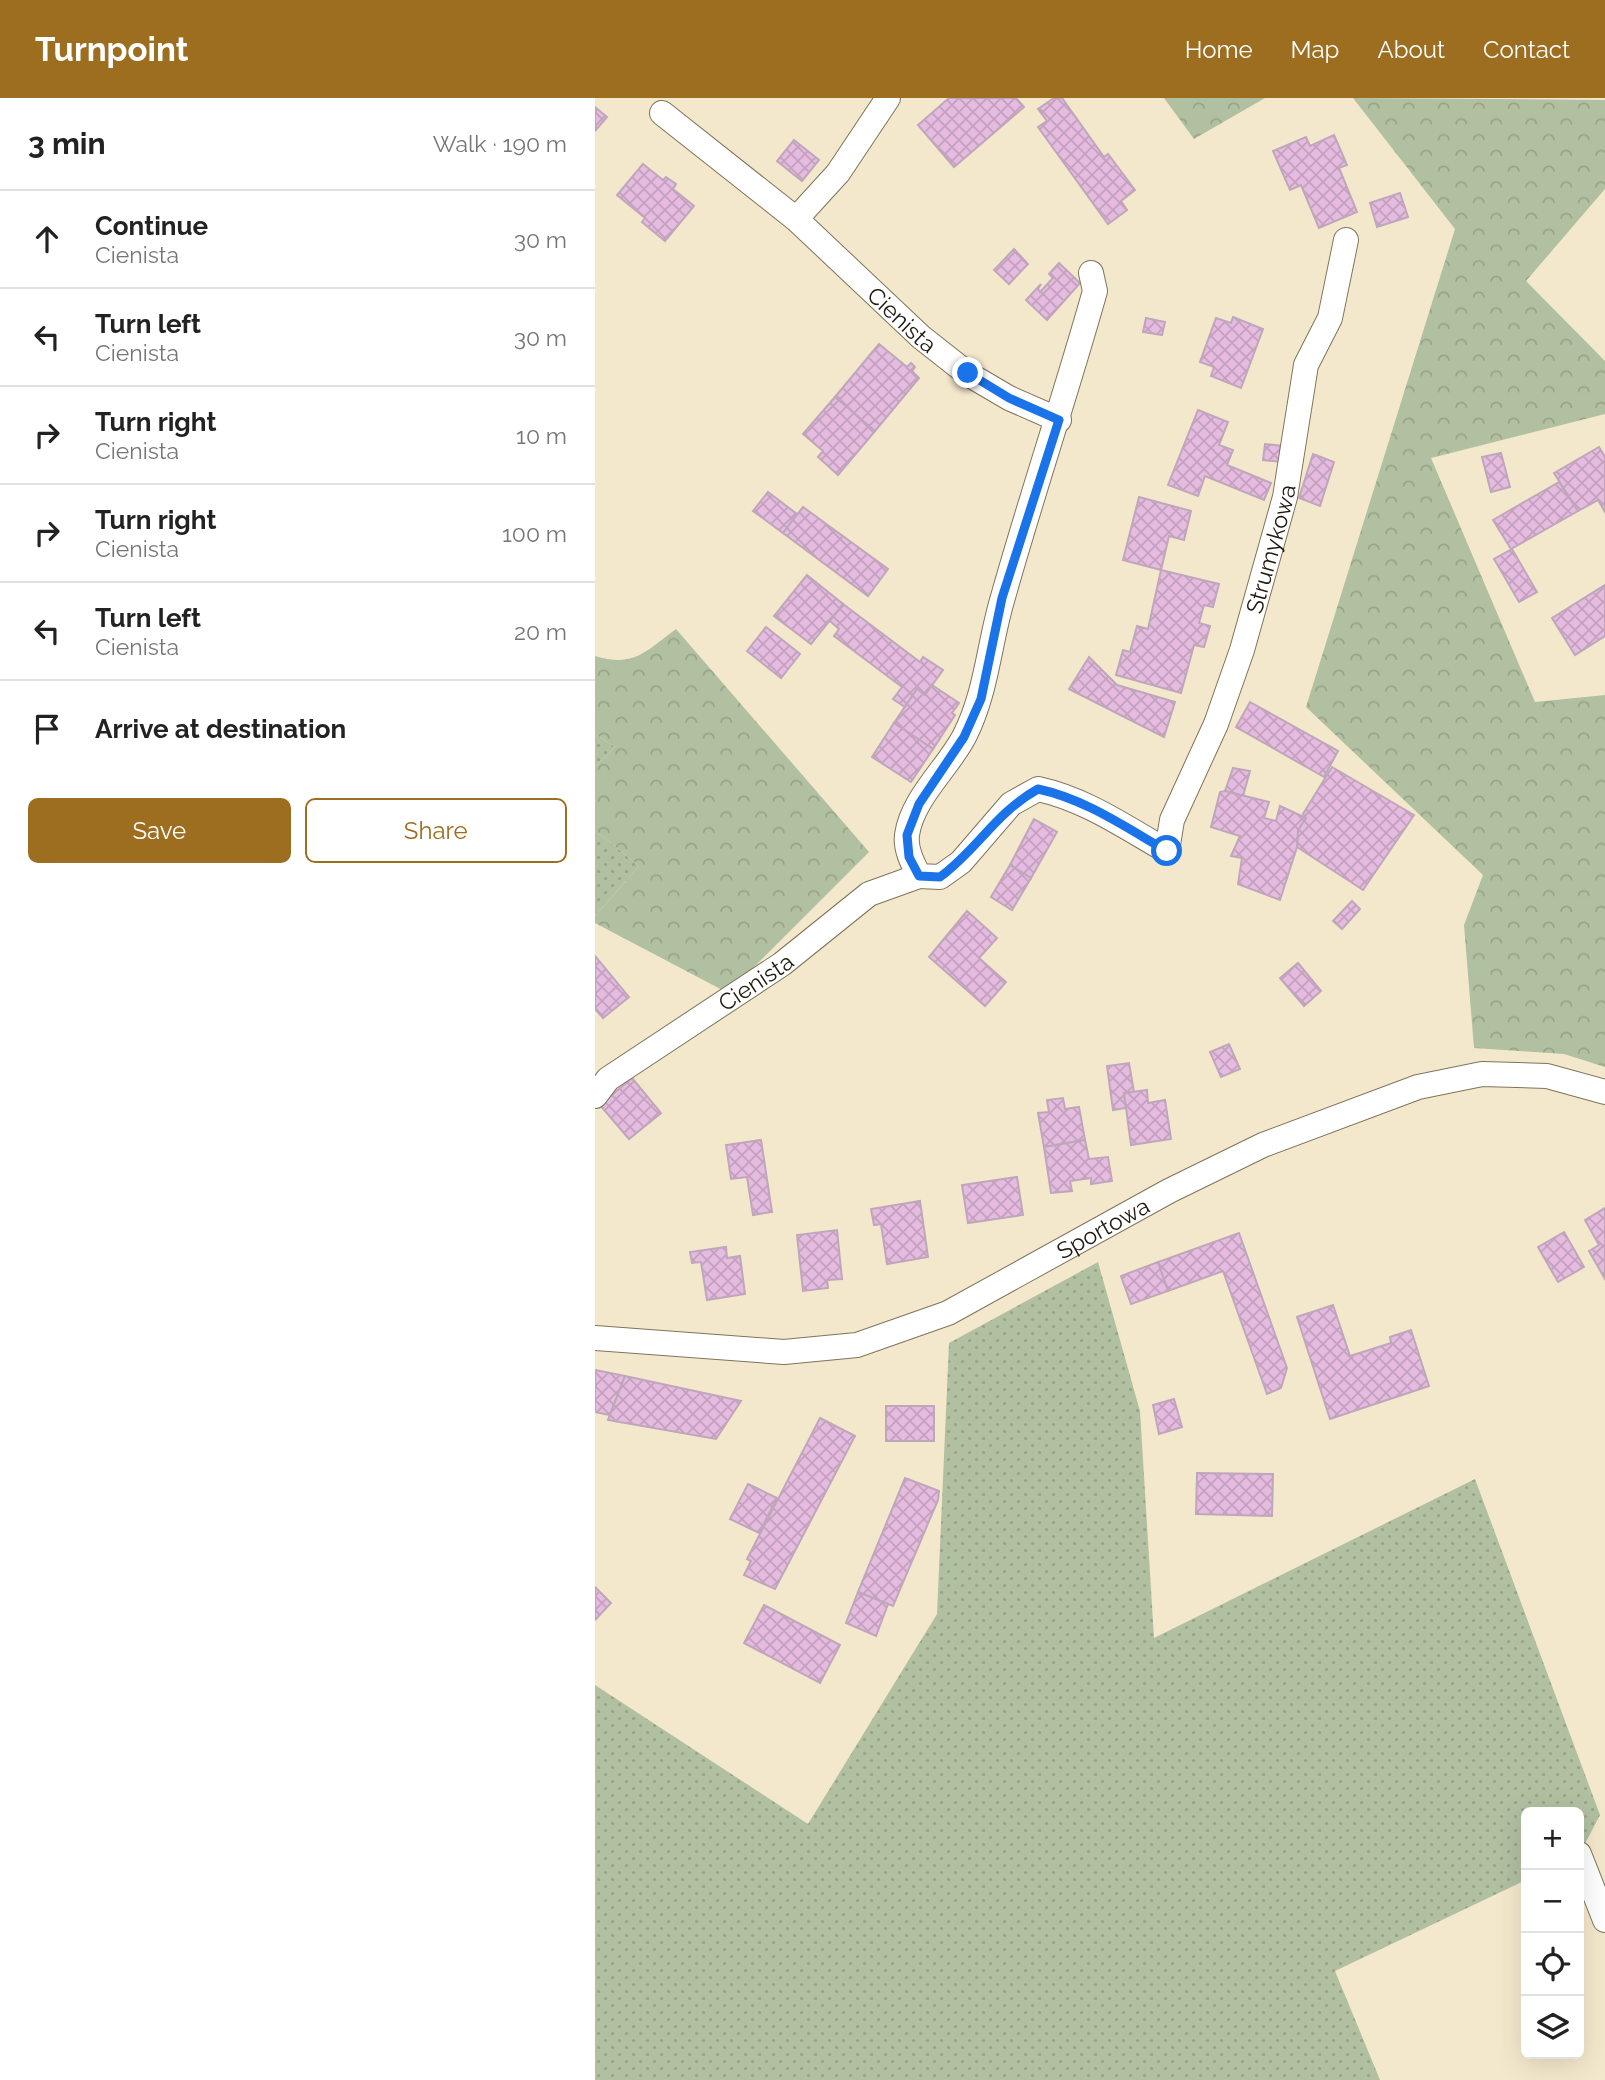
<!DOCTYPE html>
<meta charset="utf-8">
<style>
:root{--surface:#fff;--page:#f2f2f2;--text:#222;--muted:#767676;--line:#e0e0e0;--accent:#9d6d20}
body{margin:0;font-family:Raleway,sans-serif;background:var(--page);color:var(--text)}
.controls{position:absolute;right:21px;bottom:21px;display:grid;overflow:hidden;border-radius:10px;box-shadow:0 7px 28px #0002}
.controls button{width:63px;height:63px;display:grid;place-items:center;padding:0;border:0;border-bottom:2px solid var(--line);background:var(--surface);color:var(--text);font:35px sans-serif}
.stop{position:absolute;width:21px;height:21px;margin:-16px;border:5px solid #1a73e8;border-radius:50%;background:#fff}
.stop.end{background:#1a73e8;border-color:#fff;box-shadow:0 2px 7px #0008}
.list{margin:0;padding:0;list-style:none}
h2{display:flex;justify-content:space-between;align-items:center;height:91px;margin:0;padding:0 28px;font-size:30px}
h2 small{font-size:23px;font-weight:400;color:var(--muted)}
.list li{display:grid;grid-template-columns:46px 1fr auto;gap:21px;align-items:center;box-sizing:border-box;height:98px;padding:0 28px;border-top:2px solid var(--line)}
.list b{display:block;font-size:26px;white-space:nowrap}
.list p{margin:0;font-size:23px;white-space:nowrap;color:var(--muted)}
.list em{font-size:23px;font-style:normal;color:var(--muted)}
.actions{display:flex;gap:14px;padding:21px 28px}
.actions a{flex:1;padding:16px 0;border:2px solid var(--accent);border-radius:10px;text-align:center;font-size:24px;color:var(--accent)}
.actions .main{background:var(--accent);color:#fff}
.icon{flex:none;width:38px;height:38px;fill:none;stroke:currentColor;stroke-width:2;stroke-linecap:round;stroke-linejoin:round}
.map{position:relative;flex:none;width:1010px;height:1982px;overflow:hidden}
header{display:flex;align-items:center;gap:42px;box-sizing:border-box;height:98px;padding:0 35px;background:var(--accent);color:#fff}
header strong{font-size:33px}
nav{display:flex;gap:38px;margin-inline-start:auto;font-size:24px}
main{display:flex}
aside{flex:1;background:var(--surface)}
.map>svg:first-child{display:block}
.grass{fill:url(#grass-dots)}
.forest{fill:url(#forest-crowns)}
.building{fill:url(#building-cross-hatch);stroke:#bfa7bb;stroke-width:2}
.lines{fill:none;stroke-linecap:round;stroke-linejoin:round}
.minor-casing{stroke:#7f745b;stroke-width:26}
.minor{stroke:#fff;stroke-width:24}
.route{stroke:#1a73e8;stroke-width:9}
.labels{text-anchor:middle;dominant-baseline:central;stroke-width:5;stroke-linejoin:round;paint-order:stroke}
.street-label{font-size:23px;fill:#1f1a10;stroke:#f4e8cc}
</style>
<header>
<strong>Turnpoint</strong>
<nav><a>Home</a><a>Map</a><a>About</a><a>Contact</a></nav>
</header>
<main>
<aside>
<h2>3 min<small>Walk · 190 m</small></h2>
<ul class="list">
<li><svg class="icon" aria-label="ahead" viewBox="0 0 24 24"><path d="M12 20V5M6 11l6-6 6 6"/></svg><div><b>Continue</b><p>Cienista</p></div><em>30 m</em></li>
<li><svg class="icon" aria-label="left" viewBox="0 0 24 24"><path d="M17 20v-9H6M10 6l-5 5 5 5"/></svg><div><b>Turn left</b><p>Cienista</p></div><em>30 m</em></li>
<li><svg class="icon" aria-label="right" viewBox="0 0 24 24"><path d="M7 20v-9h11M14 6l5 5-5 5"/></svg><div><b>Turn right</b><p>Cienista</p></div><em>10 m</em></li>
<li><svg class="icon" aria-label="right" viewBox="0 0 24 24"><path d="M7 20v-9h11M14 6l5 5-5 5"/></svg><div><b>Turn right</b><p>Cienista</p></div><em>100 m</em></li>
<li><svg class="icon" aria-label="left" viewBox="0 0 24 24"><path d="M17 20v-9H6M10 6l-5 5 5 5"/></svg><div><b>Turn left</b><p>Cienista</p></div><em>20 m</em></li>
<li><svg class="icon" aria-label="arrive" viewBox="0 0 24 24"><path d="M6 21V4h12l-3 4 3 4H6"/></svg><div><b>Arrive at destination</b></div></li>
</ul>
<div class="actions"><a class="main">Save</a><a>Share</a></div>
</aside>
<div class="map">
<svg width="1010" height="1982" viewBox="0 0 1010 1982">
<defs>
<pattern id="grass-dots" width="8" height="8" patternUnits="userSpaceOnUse" patternTransform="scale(1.75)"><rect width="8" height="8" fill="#b1c0a1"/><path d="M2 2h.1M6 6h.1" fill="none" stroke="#98a48a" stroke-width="1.8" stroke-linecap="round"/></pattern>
<pattern id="forest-crowns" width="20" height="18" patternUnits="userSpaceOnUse" patternTransform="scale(1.75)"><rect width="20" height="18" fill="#b1c0a1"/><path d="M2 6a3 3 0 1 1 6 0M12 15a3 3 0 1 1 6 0" fill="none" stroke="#98a48a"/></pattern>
<pattern id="building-cross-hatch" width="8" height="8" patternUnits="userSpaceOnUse" patternTransform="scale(1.75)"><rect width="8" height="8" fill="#e5bbe0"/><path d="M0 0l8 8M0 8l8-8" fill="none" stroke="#c4a0bf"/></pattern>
</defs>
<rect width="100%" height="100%" fill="#f4e8cc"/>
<g class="grass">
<path d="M0,636L20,649L0,669Z"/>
<path d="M0,732L44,768L0,818Z"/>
<path d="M503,1164L545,1313L559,1540L880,1381L1005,1717L984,1757V1714H931V1782L740,1873L785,1982H0V1587L213,1726L342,1516L354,1245Z"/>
</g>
<g class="forest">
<path d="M569,0H670L599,41Z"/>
<path d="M758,0L1010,2V91L931,183L1010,263V316L836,360L940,604L1010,597V969L969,956L879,950L869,827L888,777L711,609L860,131Z"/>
<path d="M81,531L274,754L133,895L0,825V818L44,768L0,732V669L20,649L0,636V558C39,570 51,553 81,531Z"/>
</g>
<g class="building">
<path d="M354,0H421L429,9L359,69L323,27Z"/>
<path d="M459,0H467L509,59L513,56L540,92L526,103L532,112L513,126L443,29L452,23L443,11Z"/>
<path d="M0,9L12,19L0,33Z"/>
<path d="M739,37L752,67L744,70L762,114L724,130L706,87L695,92L678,53L711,39L715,48Z"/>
<path d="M199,42L224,62L207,83L182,63Z"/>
<path d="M48,66L68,82L71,79L81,86L78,91L99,108L70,143L47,124L50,120L22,97Z"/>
<path d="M805,95L813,119L782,129L775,105Z"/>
<path d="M419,151L433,166L414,186L399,172Z"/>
<path d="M464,165L485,185L452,222L431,202L446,186L443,191L445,194L458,180L454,176Z"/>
<path d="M638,219L668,231L646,290L616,278L619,269L605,264L621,220L636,225Z"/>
<path d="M551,220L570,224L567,237L548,234Z"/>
<path d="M284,246L312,269L316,265L320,269L317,273L324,280L280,333L240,299Z"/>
<path d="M240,299L280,333L243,377L223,359L228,353L208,336Z"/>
<path d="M603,312L633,324L624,347L638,352L632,367L676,385L669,402L610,378L603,398L573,387Z"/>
<path d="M670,346L688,348L687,364L668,362Z"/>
<path d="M1004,349L1010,359V414L1003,402L983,413L959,375Z"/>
<path d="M906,355L915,389L896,394L887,359Z"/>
<path d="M718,356L739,364L725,408L704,400Z"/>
<path d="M964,384L983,413L916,451L898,422Z"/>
<path d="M173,394L202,416L188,435L158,413Z"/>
<path d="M544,399L596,413L589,442L574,438L566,472L528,462Z"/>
<path d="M208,409L293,471L273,498L188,435Z"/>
<path d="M917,451L942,494L924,504L899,461Z"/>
<path d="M566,472L624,486L618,509L609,507L604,525L615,528L609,549L599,547L586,595L521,577L528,552L535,554L542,528L553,531Z"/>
<path d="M212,477L248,506L216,546L179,518Z"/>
<path d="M1010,487V538L980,557L957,520Z"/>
<path d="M248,506L325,564L328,559L348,572L330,597L322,591L310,609L298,601L307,589L239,538L244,531L235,523Z"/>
<path d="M171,529L205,556L186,580L152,553Z"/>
<path d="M494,559L522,587L580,604L569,639L474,591Z"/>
<path d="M337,587L364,605L357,615L360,617L338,651L299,625L322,591L330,597Z"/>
<path d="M655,604L743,653L729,679L641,629Z"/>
<path d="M299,625L338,651L316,684L277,659Z"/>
<path d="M737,669L819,717L768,792L702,749L703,732L711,720L708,716Z"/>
<path d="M638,670L655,673L648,698L630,693Z"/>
<path d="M630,693L674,704L669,720L681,723L685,708L711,720L703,732L702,749L685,802L643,786L647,760L636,758L645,738L616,729L625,694Z"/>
<path d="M439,721L462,734L436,780L415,767Z"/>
<path d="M415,767L436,780L417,812L396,799Z"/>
<path d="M757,803L765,811L747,831L738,823Z"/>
<path d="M372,813L402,840L384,860L411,884L390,908L334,859Z"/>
<path d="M0,858L34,899L8,920L0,911Z"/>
<path d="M703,865L726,893L709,908L685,880Z"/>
<path d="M634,946L645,971L626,979L615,954Z"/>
<path d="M534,965L539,994L529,995L531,1010L518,1012L512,968Z"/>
<path d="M37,980L66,1015L34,1041L5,1007Z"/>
<path d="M552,992L553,1005L570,1002L576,1041L536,1047L529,995Z"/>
<path d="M468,1000L470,1011L484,1009L490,1042L449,1049L443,1015L454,1014L452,1002Z"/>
<path d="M166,1042L177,1114L158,1117L152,1079L136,1081L131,1047Z"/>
<path d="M490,1042L494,1061L513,1059L517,1083L496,1086V1080L475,1083L477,1093L456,1095L449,1049Z"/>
<path d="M422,1079L428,1117L373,1125L367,1087Z"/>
<path d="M325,1103L333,1159L292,1166L286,1126L279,1127L276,1111Z"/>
<path d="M1010,1110V1181L994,1153L1004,1147L990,1122Z"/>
<path d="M242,1132L247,1181L232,1182L233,1190L208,1193L202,1137Z"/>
<path d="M969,1134L989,1169L963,1184L943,1149Z"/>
<path d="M644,1135L692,1270L686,1290L672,1296L628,1173L573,1193L563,1164Z"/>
<path d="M131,1149L132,1160L145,1158L150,1196L112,1202L106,1164L97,1165L95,1154Z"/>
<path d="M563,1164L573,1193L536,1206L526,1178Z"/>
<path d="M738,1207L755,1258L796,1245L795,1239L816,1232L834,1288L735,1321L702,1219Z"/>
<path d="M0,1272L30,1278L15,1317L0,1314Z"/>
<path d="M30,1278L146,1303L121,1341L13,1322Z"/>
<path d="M579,1301L587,1329L564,1336L558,1307Z"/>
<rect x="291" y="1308" width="48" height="35"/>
<path d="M225,1320L260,1338L180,1491L149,1477L156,1463L152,1461Z"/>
<path d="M602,1375L678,1376L677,1418L601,1416Z"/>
<path d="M310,1380L344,1393L343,1402L298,1508L263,1494Z"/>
<path d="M153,1386L182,1400L164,1435L135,1421Z"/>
<path d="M0,1489L16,1505L0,1522Z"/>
<path d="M263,1494L293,1506L281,1538L251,1525Z"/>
<path d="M169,1507L245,1547L225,1585L149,1545Z"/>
</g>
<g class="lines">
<defs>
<g id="minor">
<path id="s1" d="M67,15L201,121L326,239L373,276L414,300L464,322"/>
<path d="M201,121L243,75L293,0"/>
<path id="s2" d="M496,175L500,193C471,296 437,396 408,499C394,545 392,593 370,637C354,669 317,700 312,737C310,751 318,766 324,778L345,779L366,764L416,706L443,691C490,701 530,729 572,753L577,722L621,626L647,552L690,399L711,267L735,220L751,142"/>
<path id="s3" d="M0,998L13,981L187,866L274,796L324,778"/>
<path id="s4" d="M0,1240L189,1254L262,1247L353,1215L574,1093L668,1047L823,989L887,976L952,978L1010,994"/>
<path d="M984,1756L1010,1822"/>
</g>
</defs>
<use href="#minor" class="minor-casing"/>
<use href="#minor" class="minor"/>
</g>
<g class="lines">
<path class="route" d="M373,275L414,300L464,322L407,500L386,601L369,639L324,706L312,737L314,759L324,778L345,779C383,751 400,715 443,691C490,701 530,729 572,753"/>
</g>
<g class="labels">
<g class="street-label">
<text stroke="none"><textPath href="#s1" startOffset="317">Cienista</textPath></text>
<text stroke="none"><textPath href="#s2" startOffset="1260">Strumykowa</textPath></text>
<text stroke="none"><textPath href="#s3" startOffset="198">Cienista</textPath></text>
<text stroke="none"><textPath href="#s4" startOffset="536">Sportowa</textPath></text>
</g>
</g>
</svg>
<div class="controls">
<button>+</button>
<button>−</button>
<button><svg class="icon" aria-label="locate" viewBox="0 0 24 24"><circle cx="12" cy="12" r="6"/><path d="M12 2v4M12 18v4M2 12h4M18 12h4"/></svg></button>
<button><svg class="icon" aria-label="layers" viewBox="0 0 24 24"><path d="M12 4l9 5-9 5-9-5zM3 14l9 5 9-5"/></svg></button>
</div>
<div class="stop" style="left:572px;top:753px"></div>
<div class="stop end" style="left:373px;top:275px"></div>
</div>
</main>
